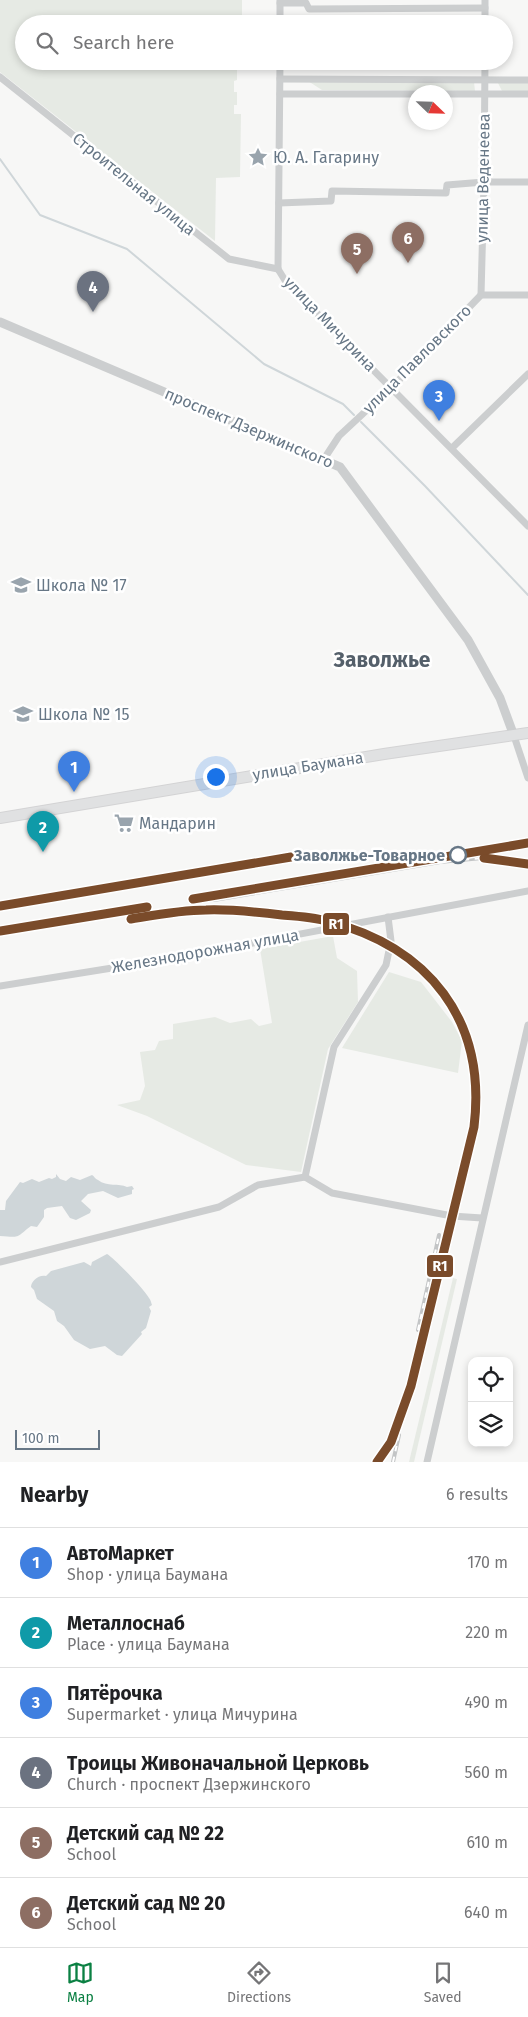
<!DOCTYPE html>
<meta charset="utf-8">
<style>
:root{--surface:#fff;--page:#f2f2f2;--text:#202124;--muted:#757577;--line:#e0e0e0;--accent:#0b8043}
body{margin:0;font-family:"Fira Sans",sans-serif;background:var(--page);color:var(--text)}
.controls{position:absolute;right:15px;bottom:15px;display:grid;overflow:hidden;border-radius:10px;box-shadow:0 2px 8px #0003}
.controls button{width:45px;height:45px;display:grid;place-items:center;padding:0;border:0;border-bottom:1px solid var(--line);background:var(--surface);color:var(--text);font:25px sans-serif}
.compass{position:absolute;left:408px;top:85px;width:45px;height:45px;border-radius:50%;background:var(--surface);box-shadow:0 2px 8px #0003;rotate:113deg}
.scale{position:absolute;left:15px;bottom:12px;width:85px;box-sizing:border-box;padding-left:5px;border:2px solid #677786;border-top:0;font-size:14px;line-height:18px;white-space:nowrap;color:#677786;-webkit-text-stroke:4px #fff;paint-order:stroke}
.you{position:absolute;left:215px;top:776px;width:18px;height:18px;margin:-12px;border:4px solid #fff;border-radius:50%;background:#1a73e8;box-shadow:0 0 0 8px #1a73e833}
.badge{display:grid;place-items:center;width:32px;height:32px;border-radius:50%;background:var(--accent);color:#fff;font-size:16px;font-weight:700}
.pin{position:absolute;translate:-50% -41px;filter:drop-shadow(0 1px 2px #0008)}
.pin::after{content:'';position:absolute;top:26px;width:18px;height:15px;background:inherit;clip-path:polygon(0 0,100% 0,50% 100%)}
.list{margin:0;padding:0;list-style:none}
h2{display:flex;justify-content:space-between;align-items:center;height:65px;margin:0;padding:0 20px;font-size:21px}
h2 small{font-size:16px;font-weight:400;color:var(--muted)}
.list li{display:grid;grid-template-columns:32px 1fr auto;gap:15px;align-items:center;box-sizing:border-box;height:70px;padding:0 20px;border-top:1px solid var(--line)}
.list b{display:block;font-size:19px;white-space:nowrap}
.list p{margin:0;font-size:16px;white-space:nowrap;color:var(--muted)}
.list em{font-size:16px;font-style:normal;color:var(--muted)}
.icon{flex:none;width:28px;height:28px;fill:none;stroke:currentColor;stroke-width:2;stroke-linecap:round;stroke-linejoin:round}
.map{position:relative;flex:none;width:528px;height:1462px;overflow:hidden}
.search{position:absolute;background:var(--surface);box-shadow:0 2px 8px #0003;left:15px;right:15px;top:15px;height:55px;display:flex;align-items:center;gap:12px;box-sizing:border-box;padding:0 18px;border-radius:28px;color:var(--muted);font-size:19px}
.sheet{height:485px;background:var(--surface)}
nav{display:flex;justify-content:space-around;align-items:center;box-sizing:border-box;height:70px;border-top:1px solid var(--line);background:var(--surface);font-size:14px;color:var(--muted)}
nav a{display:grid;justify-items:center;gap:2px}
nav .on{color:var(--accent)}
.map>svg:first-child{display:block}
.green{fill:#e6eae4}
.water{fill:#cfd6d9}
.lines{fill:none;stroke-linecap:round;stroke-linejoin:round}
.stream{stroke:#cfd6d9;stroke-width:2}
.primary-casing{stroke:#d3d3d4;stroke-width:12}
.minor{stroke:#cccecf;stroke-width:7}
.tertiary{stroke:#cccecf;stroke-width:9}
.primary{stroke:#e0e1e2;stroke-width:10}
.rail-casing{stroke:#c3c5c6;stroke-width:4}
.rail{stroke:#fff;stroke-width:2;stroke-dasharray:5.5;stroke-linecap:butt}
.rail-1-casing{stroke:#fff;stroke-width:12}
.rail-1{stroke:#7a4b2a;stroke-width:9}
.stop-dot{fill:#fff;stroke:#677786;stroke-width:2.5}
.labels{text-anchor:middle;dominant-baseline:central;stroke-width:5;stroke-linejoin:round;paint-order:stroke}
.poi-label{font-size:16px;fill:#677786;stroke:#fff;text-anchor:start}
.street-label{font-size:16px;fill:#677786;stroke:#fff}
.stop-label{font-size:16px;font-weight:bold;fill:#677786;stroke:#fff;text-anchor:end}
.district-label{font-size:21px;font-weight:bold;fill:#55606b;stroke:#fff}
.line-badge{stroke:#fff;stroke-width:2}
.badge-label{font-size:14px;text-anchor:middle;font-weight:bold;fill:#fff}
</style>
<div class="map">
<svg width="528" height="1462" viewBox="0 0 528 1462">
<rect width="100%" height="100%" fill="#f7f7f6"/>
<g class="green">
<path d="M0,0H242V24H24V61H235V68H237V80L234,81V92H237V105H234V114H241L240,177L216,178L215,241L0,72Z"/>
<path d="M308,81L474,82L475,91L322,90Z"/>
<path d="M498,83H528V91H502Z"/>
<path d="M333,936L337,958L357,971L358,1002L328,1049L301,1172L246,1165L147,1116L117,1105L140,1100L145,1086L140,1052L155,1050L159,1041L173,1039V1024L215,1017L230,1023L251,1019L259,1026L272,1023L260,949Z"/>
<path d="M389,972L421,982L452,1022L462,1041L458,1073L342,1048Z"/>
<path d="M453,1278L457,1279L414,1462H409Z"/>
</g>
<g class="water">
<path d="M56,1174L60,1179L66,1181L71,1177L80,1180L92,1175C94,1176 95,1179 98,1180C107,1187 119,1183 127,1187L132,1186L134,1189L132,1190V1194L118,1198L103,1191L88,1194L81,1201L91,1210L90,1213L76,1220L70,1218L62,1206L47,1208L44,1210V1217L37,1227L31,1226C16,1237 22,1238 0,1236V1210H5L6,1201L20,1182L23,1183L32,1179L39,1182L49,1178L52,1179L56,1177Z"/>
<path d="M107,1254C113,1257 145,1290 149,1298C151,1300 151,1303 152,1305L149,1307L151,1311L146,1328L141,1332L142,1334L122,1356L117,1355L105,1346L90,1349L74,1340L64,1326L57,1321L54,1311L37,1299L34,1290L31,1287C31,1281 39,1274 46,1276L51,1271L84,1262L91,1266L92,1262Z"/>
</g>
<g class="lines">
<g class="stream">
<path d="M0,159L40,215L127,249L264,364L343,404L354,415"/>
<path d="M361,422L425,486L528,595"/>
</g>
<defs>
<path id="primary" d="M0,818L384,754L528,733"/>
</defs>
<use href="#primary" class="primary-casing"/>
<g class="minor">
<path d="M280,3H306L309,9L485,8"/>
<path d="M280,24V0"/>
<path d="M485,24V0"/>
<path d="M280,61L278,269L286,282L528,526"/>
<path d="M0,77L229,259L278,269"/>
<path d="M280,79L528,80"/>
<path d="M280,94H416"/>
<path d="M446,94H528"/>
<path d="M279,203L331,201L332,191L446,193L447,185L484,182H528"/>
<path d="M481,295L484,182L485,61"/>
<path d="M452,448L528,374"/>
<path d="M324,459L339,436L397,382L481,295H528"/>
<path d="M514,736L528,778"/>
<path d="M0,986L168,959L528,891"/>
<path d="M305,1177L332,1193L452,1216L482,1218"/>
<path d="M0,1262L219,1207L258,1185L305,1177L334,1047L386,965L391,941L388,917"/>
<path d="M427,1462L528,1025"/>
</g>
<path class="tertiary" d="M0,322L340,467L468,640L500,698L514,736"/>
<use href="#primary" class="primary"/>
<defs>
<g id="rail">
<path d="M214,900L440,862L482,858L528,864"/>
<path d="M0,906L291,857"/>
<path d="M131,919C155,915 181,910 206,910C231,909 257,912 282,915C296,916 313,917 327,921C429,947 487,1020 474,1127L411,1386L391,1442L377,1462"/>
<path d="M418,1330L439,1235"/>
<path d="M393,1462L399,1435"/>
</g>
</defs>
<use href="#rail" class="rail-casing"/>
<use href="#rail" class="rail"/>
<defs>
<g id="rail-1">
<path d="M484,858L528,864"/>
<path d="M193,899L528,843"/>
<path d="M0,906L291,857"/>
<path d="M131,919C155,915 181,910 206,910C231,909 257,912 282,915C296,916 313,917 327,921C429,947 487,1020 474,1127L411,1386L391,1442L377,1462"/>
<path d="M0,931L147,907"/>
</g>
</defs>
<use href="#rail-1" class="rail-1-casing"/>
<use href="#rail-1" class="rail-1"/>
</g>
<defs>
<symbol id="sight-bare" viewBox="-9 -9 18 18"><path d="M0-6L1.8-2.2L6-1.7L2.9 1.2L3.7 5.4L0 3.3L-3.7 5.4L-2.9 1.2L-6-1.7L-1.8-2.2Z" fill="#99a4ad" stroke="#fff" stroke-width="2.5" paint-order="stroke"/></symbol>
<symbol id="school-bare" viewBox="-9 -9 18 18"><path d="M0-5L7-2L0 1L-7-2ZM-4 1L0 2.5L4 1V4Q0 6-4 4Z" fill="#99a4ad" stroke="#fff" stroke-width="2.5" paint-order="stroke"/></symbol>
<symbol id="supermarket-bare" viewBox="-9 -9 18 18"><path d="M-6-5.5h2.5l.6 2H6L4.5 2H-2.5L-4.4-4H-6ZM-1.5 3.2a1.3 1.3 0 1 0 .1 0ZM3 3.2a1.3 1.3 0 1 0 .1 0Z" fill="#99a4ad" stroke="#fff" stroke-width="2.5" paint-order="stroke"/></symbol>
</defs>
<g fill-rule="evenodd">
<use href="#sight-bare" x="244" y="143" width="28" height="28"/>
<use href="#school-bare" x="7" y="571" width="28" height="28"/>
<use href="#school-bare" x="9" y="700" width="28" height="28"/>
<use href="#supermarket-bare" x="110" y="809" width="28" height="28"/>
</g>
<circle class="stop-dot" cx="458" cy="855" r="8"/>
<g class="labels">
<g class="poi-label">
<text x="273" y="157">Ю. А. Гагарину</text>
<text x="36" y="585">Школа № 17</text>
<text x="38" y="714">Школа № 15</text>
<text x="139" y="823">Мандарин</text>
</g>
<g class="street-label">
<text transform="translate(483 178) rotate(-89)">улица Веденеева</text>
<text transform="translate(134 184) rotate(39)">Строительная улица</text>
<text transform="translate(330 324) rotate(46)">улица Мичурина</text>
<text transform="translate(417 359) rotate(-45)">улица Павловского</text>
<text transform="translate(249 428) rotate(23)">проспект Дзержинского</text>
<text transform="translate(308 766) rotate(-9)">улица Баумана</text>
<text transform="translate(205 951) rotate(-10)">Железнодорожная улица</text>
</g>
<g class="stop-label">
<text x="445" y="855">Заволжье-Товарное</text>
</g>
<g class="district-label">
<text x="382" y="660">Заволжье</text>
</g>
</g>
<g class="line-badge">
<rect x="322" y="912" width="28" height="24" rx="5" fill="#7a4b2a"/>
<rect x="426" y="1254" width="28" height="24" rx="5" fill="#7a4b2a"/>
</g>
<g class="badge-label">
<text x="336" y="929">R1</text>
<text x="440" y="1271">R1</text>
</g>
</svg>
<div class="controls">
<button><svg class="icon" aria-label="locate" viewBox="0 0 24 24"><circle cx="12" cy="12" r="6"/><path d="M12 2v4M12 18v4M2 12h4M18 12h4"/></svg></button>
<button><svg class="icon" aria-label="layers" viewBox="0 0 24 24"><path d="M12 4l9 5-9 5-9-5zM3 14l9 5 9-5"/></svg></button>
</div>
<svg class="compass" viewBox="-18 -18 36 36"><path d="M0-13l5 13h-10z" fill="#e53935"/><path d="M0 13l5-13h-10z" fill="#757577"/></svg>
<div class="scale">100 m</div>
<div class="you"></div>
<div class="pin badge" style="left:74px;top:792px;background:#3f7fe0">1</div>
<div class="pin badge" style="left:43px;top:852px;background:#0f9aa8">2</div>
<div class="pin badge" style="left:439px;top:421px;background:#3f7fe0">3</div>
<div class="pin badge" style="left:93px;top:312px;background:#6b7280">4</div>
<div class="pin badge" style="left:357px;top:274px;background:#8d6e63">5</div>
<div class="pin badge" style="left:408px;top:263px;background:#8d6e63">6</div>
<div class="search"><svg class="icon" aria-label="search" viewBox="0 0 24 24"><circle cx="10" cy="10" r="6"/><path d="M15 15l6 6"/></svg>Search here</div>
</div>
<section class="sheet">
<h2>Nearby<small>6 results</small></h2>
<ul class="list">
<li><span class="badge" style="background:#3f7fe0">1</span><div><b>АвтоМаркет</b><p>Shop · улица Баумана</p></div><em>170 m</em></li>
<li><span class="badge" style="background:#0f9aa8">2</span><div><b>Металлоснаб</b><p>Place · улица Баумана</p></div><em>220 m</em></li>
<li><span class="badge" style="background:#3f7fe0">3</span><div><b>Пятёрочка</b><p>Supermarket · улица Мичурина</p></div><em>490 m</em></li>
<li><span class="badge" style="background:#6b7280">4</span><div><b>Троицы Живоначальной Церковь</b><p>Church · проспект Дзержинского</p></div><em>560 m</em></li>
<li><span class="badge" style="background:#8d6e63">5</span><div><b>Детский сад № 22</b><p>School</p></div><em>610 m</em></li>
<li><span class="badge" style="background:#8d6e63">6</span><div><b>Детский сад № 20</b><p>School</p></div><em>640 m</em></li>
</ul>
</section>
<nav>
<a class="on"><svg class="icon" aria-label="map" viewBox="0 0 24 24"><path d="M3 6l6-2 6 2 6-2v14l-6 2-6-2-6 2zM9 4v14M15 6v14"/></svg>Map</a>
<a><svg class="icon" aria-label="directions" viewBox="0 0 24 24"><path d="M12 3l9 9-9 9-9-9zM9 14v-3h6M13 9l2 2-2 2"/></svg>Directions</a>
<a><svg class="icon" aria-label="saved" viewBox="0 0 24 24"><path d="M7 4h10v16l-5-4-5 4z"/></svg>Saved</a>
</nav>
